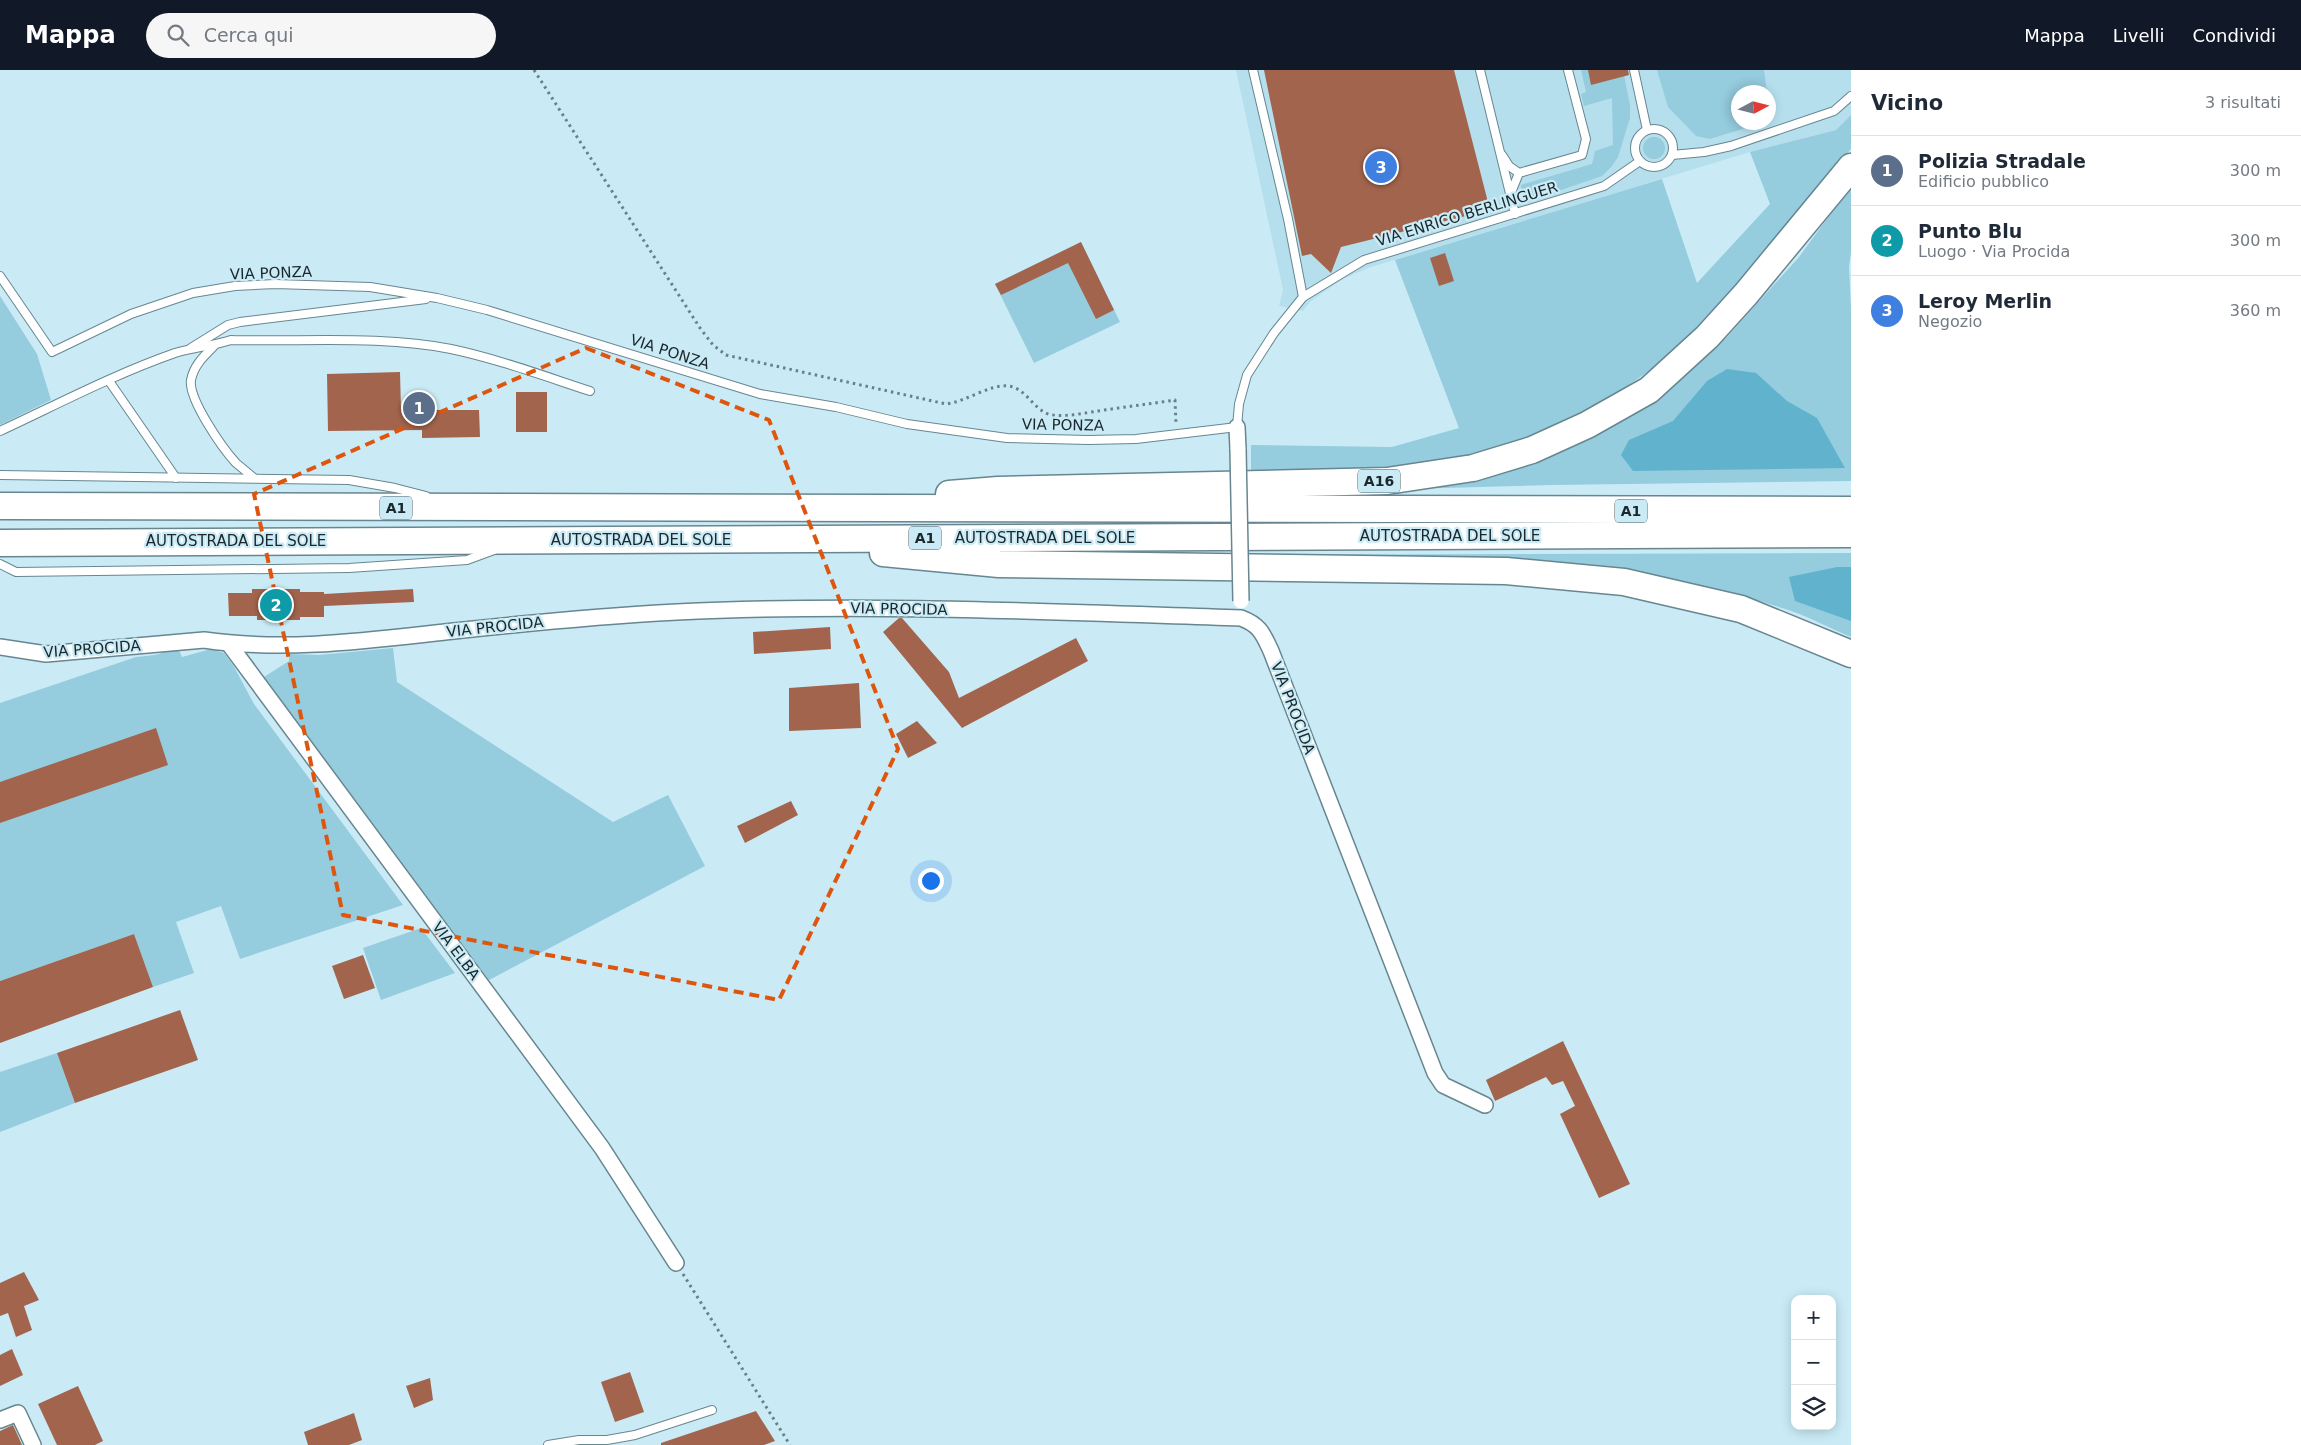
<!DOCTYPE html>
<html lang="it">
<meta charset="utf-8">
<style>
:root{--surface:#fff;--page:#f6f6f7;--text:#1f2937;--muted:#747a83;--line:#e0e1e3;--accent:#111827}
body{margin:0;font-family:"DejaVu Sans",sans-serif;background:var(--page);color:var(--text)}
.controls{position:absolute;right:15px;bottom:15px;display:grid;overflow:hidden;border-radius:10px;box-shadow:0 2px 12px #0003}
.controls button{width:45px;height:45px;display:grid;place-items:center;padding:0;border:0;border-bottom:1px solid var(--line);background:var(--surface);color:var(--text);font:25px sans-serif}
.compass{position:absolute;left:1731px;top:15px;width:45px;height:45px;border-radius:50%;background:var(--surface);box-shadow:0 2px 12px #0003;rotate:83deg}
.you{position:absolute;left:930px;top:810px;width:18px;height:18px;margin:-12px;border:4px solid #fff;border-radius:50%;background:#1a73e8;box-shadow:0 0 0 8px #1a73e833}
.badge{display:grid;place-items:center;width:32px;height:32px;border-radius:50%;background:var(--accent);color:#fff;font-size:16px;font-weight:700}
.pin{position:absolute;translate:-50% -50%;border:2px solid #fff;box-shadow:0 1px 5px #0006}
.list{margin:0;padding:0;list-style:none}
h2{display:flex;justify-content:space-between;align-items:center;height:65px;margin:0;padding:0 20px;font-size:21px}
h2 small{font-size:16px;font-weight:400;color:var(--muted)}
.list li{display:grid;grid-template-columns:32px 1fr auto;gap:15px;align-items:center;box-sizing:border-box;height:70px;padding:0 20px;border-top:1px solid var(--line)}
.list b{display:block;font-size:19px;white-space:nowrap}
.list p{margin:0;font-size:16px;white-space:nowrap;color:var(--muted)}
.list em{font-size:16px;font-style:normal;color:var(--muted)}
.icon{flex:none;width:28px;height:28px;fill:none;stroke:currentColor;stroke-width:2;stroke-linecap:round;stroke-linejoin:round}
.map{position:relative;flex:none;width:1851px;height:1375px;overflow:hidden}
header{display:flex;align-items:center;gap:30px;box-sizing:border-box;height:70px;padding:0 25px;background:var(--accent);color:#fff}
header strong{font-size:24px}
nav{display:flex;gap:28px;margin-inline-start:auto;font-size:18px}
.search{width:350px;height:45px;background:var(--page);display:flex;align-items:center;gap:12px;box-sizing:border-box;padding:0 18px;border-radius:28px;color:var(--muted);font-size:19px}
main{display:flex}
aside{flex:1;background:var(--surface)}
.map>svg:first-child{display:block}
.built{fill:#b6dfed;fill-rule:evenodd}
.green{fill:#95ccde}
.forest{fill:#61b3cd}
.building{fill:#a2644c}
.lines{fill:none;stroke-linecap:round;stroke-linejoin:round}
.lane-casing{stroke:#678690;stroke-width:10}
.street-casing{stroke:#678690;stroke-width:18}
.highway-casing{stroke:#678690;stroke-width:29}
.path{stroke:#6a8087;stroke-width:3;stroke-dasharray:2.5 4;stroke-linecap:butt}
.lane{stroke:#fff;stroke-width:8}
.street{stroke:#fff;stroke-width:15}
.highway{stroke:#fff;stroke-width:26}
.street-bridge-casing{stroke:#678690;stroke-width:18;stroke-linecap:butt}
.street-bridge{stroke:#fff;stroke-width:15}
.marked{fill:none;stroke:#de560e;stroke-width:4;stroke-dasharray:10 6;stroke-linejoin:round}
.labels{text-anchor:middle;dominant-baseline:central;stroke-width:4.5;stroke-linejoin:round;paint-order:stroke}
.shield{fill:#caebf6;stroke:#4f6268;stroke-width:1}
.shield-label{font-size:14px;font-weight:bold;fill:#1a272b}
.street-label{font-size:15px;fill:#1a272b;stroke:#caebf6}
</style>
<header>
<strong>Mappa</strong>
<div class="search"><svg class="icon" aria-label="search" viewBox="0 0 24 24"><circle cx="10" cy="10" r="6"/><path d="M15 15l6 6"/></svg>Cerca qui</div>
<nav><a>Mappa</a><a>Livelli</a><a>Condividi</a></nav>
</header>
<main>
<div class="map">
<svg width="1851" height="1375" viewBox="0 0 1851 1375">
<rect width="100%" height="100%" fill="#caebf6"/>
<path class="built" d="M1236,0H1851V56L1750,82L1368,198L1343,209L1311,231L1303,241L1279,236L1283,220ZM1738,22H1768V52H1738Z"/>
<g class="green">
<path d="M1581,0H1623L1630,35V48L1618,87L1612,96L1602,106L1532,130L1526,131L1522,127L1521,115L1592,94L1595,81L1613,75L1612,28L1584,36L1581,24L1586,22Z"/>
<path d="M1657,0H1764L1767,22H1738V52L1762,53L1710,69L1696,66L1668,37Z"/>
<path d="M1851,45V79C1794,146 1740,218 1676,278C1614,337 1495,388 1410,398C1393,400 1375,400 1357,401C1322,402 1287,404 1251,405V375L1392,377L1459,358L1395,190L1662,109L1697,213L1770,134L1750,82L1836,60Z"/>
<circle cx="1654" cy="78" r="11"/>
<path d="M1851,116V183L1849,196L1851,238V411L1551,415L1188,425L1395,418L1669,318L1727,267L1799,187Z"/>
<path d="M1081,172L1120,252L1034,293L995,214Z"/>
<path d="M0,226L37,284L51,330L0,355Z"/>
<path d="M1851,483V567C1831,559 1812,548 1791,541C1708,513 1624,498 1537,491L1143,485Z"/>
<path d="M178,578L182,587L211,579L224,583L233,595L254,634L403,835L240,889L221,836L176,852L194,903L153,917L134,864L0,911V633L136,587L155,585Z"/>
<path d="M393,578L397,612L613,752L668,725L705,796L489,910L264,607L289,591V584L319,585Z"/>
<path d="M421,858L455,903L381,930L363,878Z"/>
<path d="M57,983L75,1033L0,1062V1002Z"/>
</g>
<g class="forest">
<path d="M1727,299L1756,303L1787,331L1817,348L1845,398L1633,401L1621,385L1629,370L1673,351L1707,311Z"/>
<path d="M1837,497H1851V551L1795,531L1789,507Z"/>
</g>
<g class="building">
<path d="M1264,0H1454L1490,140L1341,177L1331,203L1311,184L1302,186Z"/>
<path d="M1588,0H1628L1629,5L1591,15Z"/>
<path d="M1081,172L1114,240L1096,249L1068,193L1001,225L995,214Z"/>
<path d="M1445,183L1454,211L1439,216L1430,188Z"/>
<path d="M400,302L401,340H479L480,367L422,368V360L328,361L327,304Z"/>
<rect x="516" y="322" width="31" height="40"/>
<path d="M252,519H300V522H324V524L413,519L414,532L324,536V547H300V550H257V546H229L228,523H252Z"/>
<path d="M899,548H902L949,602L959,628L1076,568L1088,591L962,658L883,562Z"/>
<path d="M830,557L831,579L754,584L753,562Z"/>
<path d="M859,613L861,658L789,661V618Z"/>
<path d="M917,651L937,673L908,688L896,664Z"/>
<path d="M156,658L168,695L0,753V712Z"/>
<path d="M791,731L798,745L745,773L737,756Z"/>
<path d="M134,864L153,917L0,973V911Z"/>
<path d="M363,885L375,918L344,929L332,896Z"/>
<path d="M180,940L198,990L75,1033L57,983Z"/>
<path d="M1563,971L1630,1114L1599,1128L1560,1044L1575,1036L1563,1011L1552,1015L1546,1007L1495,1031L1486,1010Z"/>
<path d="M24,1202L39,1230L24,1236L32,1260L16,1267L8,1243L0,1246V1213Z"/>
<path d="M12,1279L23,1305L0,1316V1285Z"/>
<path d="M630,1302L644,1342L615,1352L601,1312Z"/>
<path d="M430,1308L433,1330L414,1338L406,1316Z"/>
<path d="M78,1316L103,1371L95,1375H57L38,1334Z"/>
<path d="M756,1341L775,1371L764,1375H661V1373Z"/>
<path d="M354,1343L362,1370L349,1375H308L304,1362Z"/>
<path d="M13,1355L22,1375H0V1361Z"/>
</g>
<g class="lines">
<defs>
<g id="lane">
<path d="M1253,0L1288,149L1303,227"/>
<path d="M1480,0L1515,144"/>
<path d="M1634,0L1647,60"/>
<circle cx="1654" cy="78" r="19"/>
<path d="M1502,85L1509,96L1519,103"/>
<path d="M1672,85L1704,82L1731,76L1834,41L1851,26"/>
<path d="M1510,125L1519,103L1582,85L1586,69L1568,0"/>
<path d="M0,206L52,282L131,244L193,223L235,216L275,214L370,217L437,228L487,240L760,324L836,337L907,354L1007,368L1088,370L1136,369L1237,357L1239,334L1247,305L1274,263L1303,227L1364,190L1604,116L1640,91"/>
<path d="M214,276C204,286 194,295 191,310C188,329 223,379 236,393C242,398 248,403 254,408"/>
<path d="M191,278L228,255L240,252L426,229"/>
<path d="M109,311L176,408"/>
<path d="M0,361C58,334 115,304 175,283C194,277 213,276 231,270C302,272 382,265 451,279C498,289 544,306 590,321"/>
<path d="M0,405L349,410L395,418L426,426"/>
<path d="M0,494L16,502L349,498L467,490L494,480"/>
<path d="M548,1375L579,1370H607L635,1365L712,1340"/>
</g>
<g id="street">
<path d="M1237,357L1238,379"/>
<path d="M229,574L602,1078L676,1193"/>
<path d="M0,577L46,584L204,570C287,582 371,570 454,561C528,553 603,546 677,542C865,533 1053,542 1241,548C1260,555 1263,564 1271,581L1435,1003L1443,1015L1485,1035"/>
<path d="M0,1350L18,1343L33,1375"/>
</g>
<g id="highway">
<path d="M949,424L998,420L1387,411L1473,398L1532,380L1587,355L1649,320L1707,267L1746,224L1851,97"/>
<path d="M0,436L1851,440"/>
<path d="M0,473L1851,464"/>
<path d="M883,483L999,494L1506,501L1624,512L1741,539L1851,584"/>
</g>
</defs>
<use href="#lane" class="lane-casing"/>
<use href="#street" class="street-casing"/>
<use href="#highway" class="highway-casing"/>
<g class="path">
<path d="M534,0L700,258L713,275L726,285L946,334C965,332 990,314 1008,316C1027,318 1034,342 1052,345C1067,347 1084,343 1098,341C1124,337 1149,334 1175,330L1176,354"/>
<path d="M683,1204L790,1375"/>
</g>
<use href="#lane" class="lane"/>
<use href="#street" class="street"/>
<use href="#highway" class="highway"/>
<defs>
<path id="street-bridge" d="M1238,379L1241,531"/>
</defs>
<use href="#street-bridge" class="street-bridge-casing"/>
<use href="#street-bridge" class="street-bridge"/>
</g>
<path class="marked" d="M586,278L769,350L898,679L779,930L343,845L254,424Z"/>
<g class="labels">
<g class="shield">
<rect x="1358" y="399.5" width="42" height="23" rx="4"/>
<rect x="380" y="426.5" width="32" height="23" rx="4"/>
<rect x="1615" y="429.5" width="32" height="23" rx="4"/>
<rect x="909" y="456.5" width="32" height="23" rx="4"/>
</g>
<g class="shield-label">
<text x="1379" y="411">A16</text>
<text x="396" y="438">A1</text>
<text x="1631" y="441">A1</text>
<text x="925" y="468">A1</text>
</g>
<g class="street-label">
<text transform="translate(1467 144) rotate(-17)">VIA ENRICO BERLINGUER</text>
<text transform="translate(271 203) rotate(-2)">VIA PONZA</text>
<text transform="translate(670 282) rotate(18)">VIA PONZA</text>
<text transform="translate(1063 355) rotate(1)">VIA PONZA</text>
<text x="1450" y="466">AUTOSTRADA DEL SOLE</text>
<text x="1045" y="468">AUTOSTRADA DEL SOLE</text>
<text x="641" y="470">AUTOSTRADA DEL SOLE</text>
<text x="236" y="471">AUTOSTRADA DEL SOLE</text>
<text transform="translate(899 539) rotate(1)">VIA PROCIDA</text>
<text transform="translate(495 557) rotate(-6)">VIA PROCIDA</text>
<text transform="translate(92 579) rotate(-4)">VIA PROCIDA</text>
<text transform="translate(1293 638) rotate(69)">VIA PROCIDA</text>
<text transform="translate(456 881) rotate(53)">VIA ELBA</text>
</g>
</g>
</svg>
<div class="controls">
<button>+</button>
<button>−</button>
<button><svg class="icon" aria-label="layers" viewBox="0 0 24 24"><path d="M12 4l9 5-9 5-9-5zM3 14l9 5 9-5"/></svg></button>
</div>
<svg class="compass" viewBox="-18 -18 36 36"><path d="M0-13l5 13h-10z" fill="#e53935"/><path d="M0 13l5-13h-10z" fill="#747a83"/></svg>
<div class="you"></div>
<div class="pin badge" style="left:419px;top:338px;background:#5c6f8a">1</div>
<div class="pin badge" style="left:276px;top:535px;background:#0f9aa8">2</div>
<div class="pin badge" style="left:1381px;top:97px;background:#3f7fe0">3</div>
</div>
<aside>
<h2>Vicino<small>3 risultati</small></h2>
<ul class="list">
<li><span class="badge" style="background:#5c6f8a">1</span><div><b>Polizia Stradale</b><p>Edificio pubblico</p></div><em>300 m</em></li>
<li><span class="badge" style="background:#0f9aa8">2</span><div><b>Punto Blu</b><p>Luogo · Via Procida</p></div><em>300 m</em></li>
<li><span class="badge" style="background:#3f7fe0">3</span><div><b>Leroy Merlin</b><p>Negozio</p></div><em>360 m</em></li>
</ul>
</aside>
</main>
